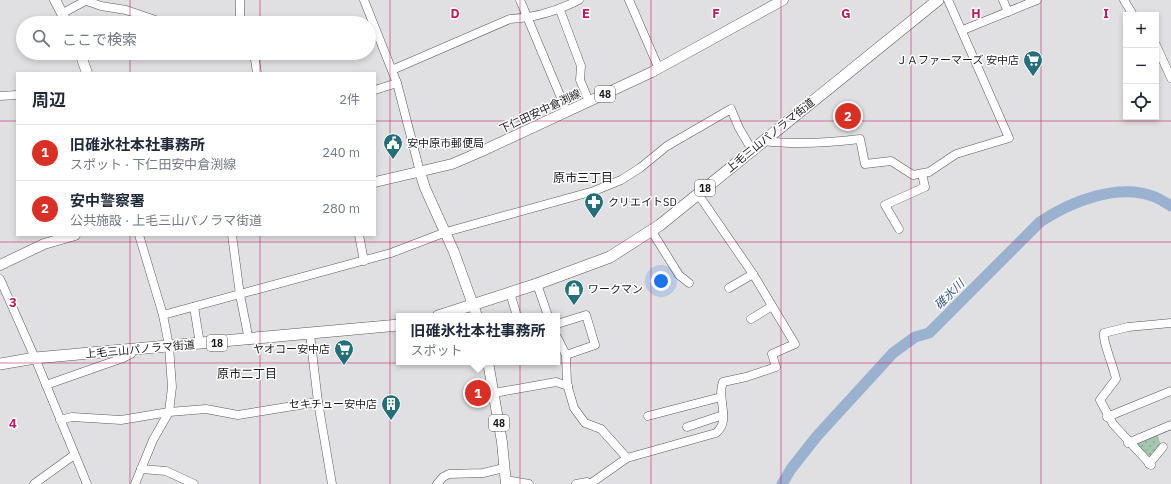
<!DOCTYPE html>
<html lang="ja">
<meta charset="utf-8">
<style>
:root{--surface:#fff;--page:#f2f2f3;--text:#1f2937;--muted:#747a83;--line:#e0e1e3;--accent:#d93025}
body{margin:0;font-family:"IBM Plex Sans","Noto Sans JP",sans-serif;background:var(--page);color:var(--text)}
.controls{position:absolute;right:12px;top:12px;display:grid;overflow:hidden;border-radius:0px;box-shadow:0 2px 6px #0003}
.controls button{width:36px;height:36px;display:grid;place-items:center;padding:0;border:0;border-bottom:1px solid var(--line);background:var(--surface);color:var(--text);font:20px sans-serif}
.you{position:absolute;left:661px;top:281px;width:14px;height:14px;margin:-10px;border:3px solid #fff;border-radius:50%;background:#1a73e8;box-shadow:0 0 0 6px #1a73e833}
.badge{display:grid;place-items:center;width:26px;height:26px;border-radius:50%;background:var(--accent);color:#fff;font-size:13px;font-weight:700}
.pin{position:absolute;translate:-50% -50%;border:2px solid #fff;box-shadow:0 1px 4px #0006}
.popup{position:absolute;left:396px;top:313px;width:164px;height:52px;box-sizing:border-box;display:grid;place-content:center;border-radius:0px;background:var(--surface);filter:drop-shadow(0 1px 3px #0005);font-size:13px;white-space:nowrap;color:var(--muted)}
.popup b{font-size:15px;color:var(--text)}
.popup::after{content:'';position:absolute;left:50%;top:100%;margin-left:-8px;border:8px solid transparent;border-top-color:var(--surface)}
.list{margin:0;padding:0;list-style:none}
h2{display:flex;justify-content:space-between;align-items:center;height:52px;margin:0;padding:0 16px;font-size:17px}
h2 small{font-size:13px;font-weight:400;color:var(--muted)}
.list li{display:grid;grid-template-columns:26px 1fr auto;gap:12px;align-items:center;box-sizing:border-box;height:56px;padding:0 16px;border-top:1px solid var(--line)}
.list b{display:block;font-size:15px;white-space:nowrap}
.list p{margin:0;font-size:13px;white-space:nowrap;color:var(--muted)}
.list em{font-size:13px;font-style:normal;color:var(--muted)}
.icon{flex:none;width:22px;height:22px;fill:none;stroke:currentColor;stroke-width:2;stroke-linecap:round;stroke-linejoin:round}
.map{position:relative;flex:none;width:1171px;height:484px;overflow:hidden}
.search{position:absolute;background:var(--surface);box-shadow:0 2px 6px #0003;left:16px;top:16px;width:360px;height:44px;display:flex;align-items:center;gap:10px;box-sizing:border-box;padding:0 14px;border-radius:22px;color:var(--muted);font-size:15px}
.panel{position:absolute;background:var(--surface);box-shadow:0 2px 6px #0003;left:16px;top:72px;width:360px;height:164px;border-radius:0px}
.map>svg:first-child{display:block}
.park{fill:url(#park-dots)}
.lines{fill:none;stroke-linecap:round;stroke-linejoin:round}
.river{stroke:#9ab1cf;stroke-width:11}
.minor-casing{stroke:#5a595c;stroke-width:9}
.major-casing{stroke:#5a595c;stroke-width:11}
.highway-casing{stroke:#5a595c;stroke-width:12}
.minor{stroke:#fff;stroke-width:8}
.major{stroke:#fff;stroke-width:10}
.highway{stroke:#fff;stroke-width:11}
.grid{fill:none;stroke:#c2185b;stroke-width:1;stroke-opacity:0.55}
.labels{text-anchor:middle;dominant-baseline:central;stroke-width:3;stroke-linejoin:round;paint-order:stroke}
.shield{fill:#fff;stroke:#5f5f5f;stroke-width:1}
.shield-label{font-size:10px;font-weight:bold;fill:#1a1a1b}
.poi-label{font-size:11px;fill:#1a1a1b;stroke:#fff;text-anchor:end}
.street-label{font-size:11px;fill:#1a1a1b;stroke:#fff}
.neighbourhood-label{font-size:12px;fill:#1a1a1b;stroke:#fff}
.water-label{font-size:12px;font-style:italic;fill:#385984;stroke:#fff}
.grid-label{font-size:13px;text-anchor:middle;font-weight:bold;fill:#c2185b;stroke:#fff;stroke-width:3;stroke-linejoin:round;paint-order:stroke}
</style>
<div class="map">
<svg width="1171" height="484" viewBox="0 0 1171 484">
<defs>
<pattern id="park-dots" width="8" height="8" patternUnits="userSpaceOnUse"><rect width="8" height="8" fill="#a4c6af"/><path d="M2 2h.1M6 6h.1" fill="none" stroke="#8daa96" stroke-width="1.8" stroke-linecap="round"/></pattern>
</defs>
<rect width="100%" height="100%" fill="#e0dfe2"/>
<path class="park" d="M1157,434L1161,445L1152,458H1148L1136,446L1137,442Z"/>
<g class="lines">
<path class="river" d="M782,484L791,469L817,436L893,353L915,337L929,333L1040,222C1070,202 1118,182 1155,197C1160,199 1166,203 1171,206"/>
<defs>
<g id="minor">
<path d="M84,0L101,6L126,10L164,23"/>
<path d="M240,0V23"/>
<path d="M364,0L397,83L420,172"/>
<path d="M520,0L567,112"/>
<path d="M629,0L659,69"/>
<path d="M1003,0L1008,12"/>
<path d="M1124,0L1133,15"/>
<path d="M560,10L581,66L580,80L589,101"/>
<path d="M63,13L87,0"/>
<path d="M963,30L1037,0"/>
<path d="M1156,45L1171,78"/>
<path d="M254,53L257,73"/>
<path d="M392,70L510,19C535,18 557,11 579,0"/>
<path d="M375,90L397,83"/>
<path d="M0,96L17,95"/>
<path d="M764,141C797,145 827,143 860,139L865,164L891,161L913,175L929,172L956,154L1009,138L948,0"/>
<path d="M899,229L885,205L925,187L922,174"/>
<path d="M651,230L679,275L689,283"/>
<path d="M232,235L240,295L249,340"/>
<path d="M359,235L364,261"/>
<path d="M0,279L35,358L87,484"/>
<path d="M537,284L548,316"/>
<path d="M729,288L753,274"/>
<path d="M510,293L517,316"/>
<path d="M194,307L200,344"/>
<path d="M163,315L391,253L446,232L594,191L621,180L640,168L667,146L731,109L739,128L752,150"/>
<path d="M751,319L772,306"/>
<path d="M557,324L586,315L595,345L566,355"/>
<path d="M310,334L318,402L332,484"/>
<path d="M557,337L566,355L567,384L574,408L585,423L601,429L627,458L590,484L587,482L576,484"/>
<path d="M46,385L123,358L131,354L130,350"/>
<path d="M494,393L556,382L568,386"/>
<path d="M648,416L721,397"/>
<path d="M1107,417L1171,391"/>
<path d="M60,420L72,417L121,420L169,412L206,409L238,415L318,402"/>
<path d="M687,427L723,415"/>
<path d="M1128,443L1171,425"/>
<path d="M627,458L716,433C732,420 716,399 723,382L746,377L776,367L772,354L795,344L753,274L698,194"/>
<path d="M1149,464L1163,447"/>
<path d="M1151,465L1113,424L1100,400L1116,379C1114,368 1102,340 1104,333L1128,327L1171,323"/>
<path d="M141,469L166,471L194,484"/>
<path d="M506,480L529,484"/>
<path d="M34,484L74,455"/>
<path d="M135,484L153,440L169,412L172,387L169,346L163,315L139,235"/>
<path d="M437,484L443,477L449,474L483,473L504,468"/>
</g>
<g id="major">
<path d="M55,0L67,23"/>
<path d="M80,53L87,73"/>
<path d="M420,172L425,188L454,252L477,316"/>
<path d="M375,182L452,164L480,152L652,72L783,0"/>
<path d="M0,265L44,244L75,235"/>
<path d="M488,362L502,442L506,484"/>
</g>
<g id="highway">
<path d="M438,316L537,284L610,257L660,225L938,0"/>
<path d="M0,364L35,358L399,325"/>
</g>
</defs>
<use href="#minor" class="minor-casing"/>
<use href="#major" class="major-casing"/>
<use href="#highway" class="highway-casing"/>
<use href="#minor" class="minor"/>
<use href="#major" class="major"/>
<use href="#highway" class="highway"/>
</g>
<path class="grid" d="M130,0V23M260,0V23M390,0V484M520,0V484M651,0V484M781,0V484M911,0V484M1041,0V484M130,53V73M260,53V73M0,121H17M375,121H1171M130,235V484M260,235V484M0,242H1171M0,363H1171"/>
<defs>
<symbol id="supermarket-pin" viewBox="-11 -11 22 30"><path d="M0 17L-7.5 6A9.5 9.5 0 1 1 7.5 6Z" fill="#256f78" stroke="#fff"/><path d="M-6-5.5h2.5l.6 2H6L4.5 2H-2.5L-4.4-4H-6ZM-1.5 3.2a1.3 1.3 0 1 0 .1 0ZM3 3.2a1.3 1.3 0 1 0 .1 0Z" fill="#fff"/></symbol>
<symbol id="civic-pin" viewBox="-11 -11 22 30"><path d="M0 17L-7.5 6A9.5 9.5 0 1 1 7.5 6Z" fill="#256f78" stroke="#fff"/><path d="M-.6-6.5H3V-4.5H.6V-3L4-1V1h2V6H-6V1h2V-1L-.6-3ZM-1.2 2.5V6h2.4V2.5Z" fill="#fff"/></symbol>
<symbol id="pharmacy-pin" viewBox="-11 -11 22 30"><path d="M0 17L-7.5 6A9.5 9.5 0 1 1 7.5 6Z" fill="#256f78" stroke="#fff"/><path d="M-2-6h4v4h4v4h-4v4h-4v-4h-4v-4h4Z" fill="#fff"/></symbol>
<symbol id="shop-pin" viewBox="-11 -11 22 30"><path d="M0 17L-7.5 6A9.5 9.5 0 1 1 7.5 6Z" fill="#256f78" stroke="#fff"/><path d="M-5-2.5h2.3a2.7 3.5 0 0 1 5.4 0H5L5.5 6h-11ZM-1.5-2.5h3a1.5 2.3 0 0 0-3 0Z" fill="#fff"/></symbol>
<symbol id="building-pin" viewBox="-11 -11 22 30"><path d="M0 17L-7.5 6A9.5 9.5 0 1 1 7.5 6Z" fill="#256f78" stroke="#fff"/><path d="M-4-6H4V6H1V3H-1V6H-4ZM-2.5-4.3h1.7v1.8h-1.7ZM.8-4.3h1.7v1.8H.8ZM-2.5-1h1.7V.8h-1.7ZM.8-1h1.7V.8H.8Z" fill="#fff"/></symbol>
</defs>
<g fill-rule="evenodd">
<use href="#supermarket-pin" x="1022" y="49" width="22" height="30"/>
<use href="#civic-pin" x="382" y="132" width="22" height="30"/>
<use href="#pharmacy-pin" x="583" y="191" width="22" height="30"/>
<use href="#shop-pin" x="563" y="278" width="22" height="30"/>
<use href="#supermarket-pin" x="333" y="338" width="22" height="30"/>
<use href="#building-pin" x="380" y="393" width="22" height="30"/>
</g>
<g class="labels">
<g class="shield">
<rect x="595" y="86" width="20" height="16" rx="3"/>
<rect x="695" y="180" width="20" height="16" rx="3"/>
<rect x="207" y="335" width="20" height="16" rx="3"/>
<rect x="489" y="415" width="20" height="16" rx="3"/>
</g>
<g class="shield-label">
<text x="605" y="94">48</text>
<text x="705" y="188">18</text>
<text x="217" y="343">18</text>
<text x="499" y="423">48</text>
</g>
<g class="poi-label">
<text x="1019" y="60">ＪＡファーマーズ 安中店</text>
<text x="407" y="143" text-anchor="start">安中原市郵便局</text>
<text x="608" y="202" text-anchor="start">クリエイトSD</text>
<text x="588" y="289" text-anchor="start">ワークマン</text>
<text x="330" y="349">ヤオコー安中店</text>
<text x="377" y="404">セキチュー安中店</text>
</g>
<g class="street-label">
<text transform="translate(540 111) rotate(-25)">下仁田安中倉渕線</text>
<text transform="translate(770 135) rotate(-39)">上毛三山パノラマ街道</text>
<text transform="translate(140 349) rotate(-5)">上毛三山パノラマ街道</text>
</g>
<g class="neighbourhood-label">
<text x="583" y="177">原市三丁目</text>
<text x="247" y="373">原市二丁目</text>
</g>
<g class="water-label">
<text transform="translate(949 294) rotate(-45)">碓氷川</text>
</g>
</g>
<g class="grid-label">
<text x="455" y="18">D</text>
<text x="586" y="18">E</text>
<text x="716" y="18">F</text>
<text x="846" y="18">G</text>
<text x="976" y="18">H</text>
<text x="1106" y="18">I</text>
<text x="13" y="307">3</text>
<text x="13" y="428">4</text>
</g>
</svg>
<div class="controls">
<button>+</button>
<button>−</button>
<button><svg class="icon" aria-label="locate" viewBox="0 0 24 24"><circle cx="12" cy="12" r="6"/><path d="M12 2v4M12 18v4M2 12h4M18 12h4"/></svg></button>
</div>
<div class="you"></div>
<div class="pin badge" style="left:478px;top:393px">1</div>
<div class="popup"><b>旧碓氷社本社事務所</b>スポット</div>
<div class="pin badge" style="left:848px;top:116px">2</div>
<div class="search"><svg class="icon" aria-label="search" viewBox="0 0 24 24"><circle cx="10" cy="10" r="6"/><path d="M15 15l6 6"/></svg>ここで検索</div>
<section class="panel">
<h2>周辺<small>2件</small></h2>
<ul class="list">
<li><span class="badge">1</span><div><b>旧碓氷社本社事務所</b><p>スポット · 下仁田安中倉渕線</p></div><em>240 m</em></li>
<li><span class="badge">2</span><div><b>安中警察署</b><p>公共施設 · 上毛三山パノラマ街道</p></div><em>280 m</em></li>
</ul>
</section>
</div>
